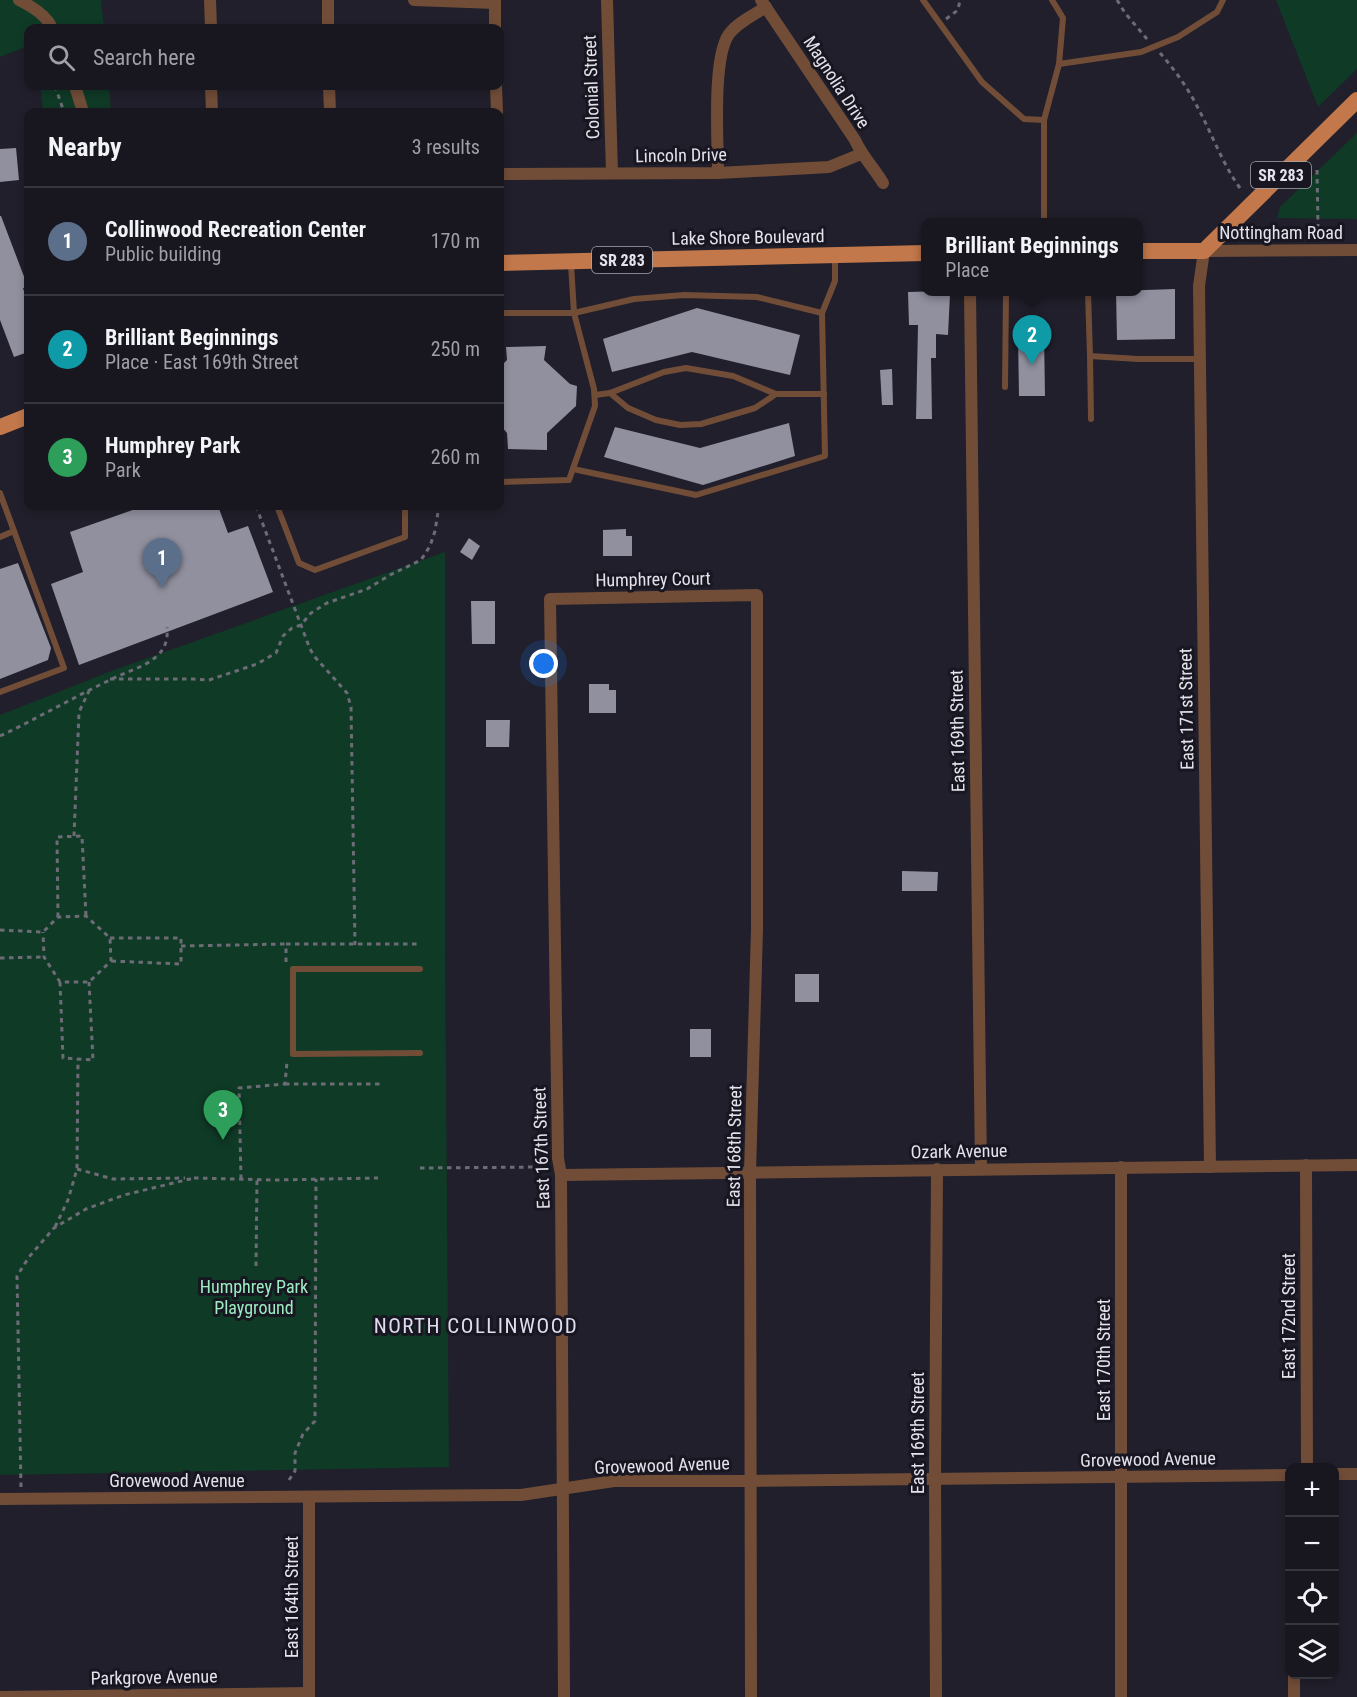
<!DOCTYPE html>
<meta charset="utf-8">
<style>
:root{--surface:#181720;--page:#25242d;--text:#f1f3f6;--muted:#9f9fa5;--line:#36363e;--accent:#1a73e8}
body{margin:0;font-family:"Roboto Condensed",sans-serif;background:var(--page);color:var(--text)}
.controls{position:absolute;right:18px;bottom:18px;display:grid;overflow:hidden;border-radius:12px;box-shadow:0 3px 9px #0003}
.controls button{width:54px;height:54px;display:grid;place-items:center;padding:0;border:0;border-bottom:2px solid var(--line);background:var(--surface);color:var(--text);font:30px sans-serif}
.you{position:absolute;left:544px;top:664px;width:21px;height:21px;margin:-15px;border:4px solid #fff;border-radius:50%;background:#1a73e8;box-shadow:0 0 0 9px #1a73e833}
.badge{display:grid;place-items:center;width:39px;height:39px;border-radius:50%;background:var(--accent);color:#fff;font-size:20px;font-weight:700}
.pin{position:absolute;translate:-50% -50px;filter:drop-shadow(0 2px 3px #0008)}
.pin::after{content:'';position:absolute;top:32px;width:21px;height:18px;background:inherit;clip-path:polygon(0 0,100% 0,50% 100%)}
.popup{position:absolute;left:921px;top:218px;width:222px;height:78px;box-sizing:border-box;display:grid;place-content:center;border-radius:12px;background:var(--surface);filter:drop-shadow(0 2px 4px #0005);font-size:20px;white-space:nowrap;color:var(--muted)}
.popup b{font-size:22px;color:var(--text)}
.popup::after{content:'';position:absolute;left:50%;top:100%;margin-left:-12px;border:12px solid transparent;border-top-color:var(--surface)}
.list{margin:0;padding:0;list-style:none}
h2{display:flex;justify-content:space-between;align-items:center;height:78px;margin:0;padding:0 24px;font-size:26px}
h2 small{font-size:20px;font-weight:400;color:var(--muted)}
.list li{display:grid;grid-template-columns:39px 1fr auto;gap:18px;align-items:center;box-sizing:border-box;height:108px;padding:0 24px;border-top:2px solid var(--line)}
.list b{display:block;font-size:22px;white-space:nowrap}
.list p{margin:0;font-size:20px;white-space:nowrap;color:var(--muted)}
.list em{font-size:20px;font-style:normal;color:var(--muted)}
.icon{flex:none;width:33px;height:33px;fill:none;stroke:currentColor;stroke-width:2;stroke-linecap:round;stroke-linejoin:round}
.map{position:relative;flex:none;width:1357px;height:1697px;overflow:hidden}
.search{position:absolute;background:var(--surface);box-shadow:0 3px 9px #0003;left:24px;top:24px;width:480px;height:66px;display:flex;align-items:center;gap:15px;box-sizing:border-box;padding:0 21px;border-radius:12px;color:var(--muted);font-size:22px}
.panel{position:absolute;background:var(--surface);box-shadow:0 3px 9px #0003;left:24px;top:108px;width:480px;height:402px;border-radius:12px}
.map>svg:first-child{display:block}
.green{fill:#0f3a26}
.building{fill:#91909f}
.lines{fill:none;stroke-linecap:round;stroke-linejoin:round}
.path{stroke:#6d6c76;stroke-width:3;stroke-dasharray:4.5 4.5;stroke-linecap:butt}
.service{stroke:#714d38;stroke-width:6}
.minor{stroke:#714d38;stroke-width:12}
.primary{stroke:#c2784a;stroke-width:16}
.labels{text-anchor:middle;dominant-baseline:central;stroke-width:6;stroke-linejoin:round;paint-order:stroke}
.shield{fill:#171621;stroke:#a6a6ae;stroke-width:1.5}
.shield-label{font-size:16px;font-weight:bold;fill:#e4e3eb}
.street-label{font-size:18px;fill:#e4e3eb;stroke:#171621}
.park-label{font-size:18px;fill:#9becc0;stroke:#171621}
.quarter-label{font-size:21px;letter-spacing:1.5px;fill:#dfdeee;stroke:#171621}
</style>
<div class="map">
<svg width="1357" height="1697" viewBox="0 0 1357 1697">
<rect width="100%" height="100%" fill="#201f2b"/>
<g class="green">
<path d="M0,0H101L104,28H28V46L0,57Z"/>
<path d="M1276,0H1357V69L1318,107Z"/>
<path d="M40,86H109L111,112H43Z"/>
<path d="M1357,133V219L1277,218L1280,207Z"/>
<path d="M445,552V952L449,1467L0,1475V715L114,670Z"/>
</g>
<g class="building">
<path d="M16,148L19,180L0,182V149Z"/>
<path d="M0,216H1L28,287L23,288L28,303V352L14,357L0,320Z"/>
<path d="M1175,289V339L1117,340L1116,291Z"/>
<path d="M946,291L950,294L948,335L936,334V358H931L932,419H916L918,325H909L908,292Z"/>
<path d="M697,308L800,335L790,375L692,352L612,372L603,339Z"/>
<path d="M1044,334L1045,396H1019L1018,335Z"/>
<path d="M546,346L544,360L570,384L577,386L576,406L547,433V450L508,449L507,433L500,425V367L507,360L506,347Z"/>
<path d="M892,369L893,405H882L880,370Z"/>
<path d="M789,423L795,456L703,485L604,457L615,427L700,448Z"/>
<path d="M144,506H218L228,533L248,526L273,592L79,665L51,584L83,572L70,532Z"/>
<path d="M626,529V536H632V556H603V530Z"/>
<path d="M469,538L480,546L472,560L460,552Z"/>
<path d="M18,563L51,648L48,660L0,679V569Z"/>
<path d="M471,601H495V644H472Z"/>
<path d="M589,684H609V690H616V713H589Z"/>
<path d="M486,720H510L509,747H486Z"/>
<path d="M902,871L938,872L937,891H902Z"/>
<rect x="795" y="974" width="24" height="28"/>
<rect x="690" y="1029" width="21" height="28"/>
</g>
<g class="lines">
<g class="path">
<path d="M1117,0L1125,13L1147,39"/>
<path d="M946,19L958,10L960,0"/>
<path d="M1160,53C1174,69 1188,88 1198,108C1212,134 1222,163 1240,188"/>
<path d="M55,86L64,112"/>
<path d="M1317,170L1318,227"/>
<path d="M256,506L310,649L315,657L347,693L351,707L355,945"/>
<path d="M110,679H193L209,680L257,664L276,653L283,636L292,628L301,625L311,613L327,603L367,589L390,575L421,560L430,546L435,531L439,506"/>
<path d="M0,736C38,718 74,697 112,679C126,672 145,667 157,656C166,648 168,638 167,627"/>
<path d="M74,836L79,712L89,691"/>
<path d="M58,917L57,837L82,836L86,916"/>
<path d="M0,930L43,932L58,917L86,916L110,938L111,961L89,982H60L44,957L43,932"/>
<path d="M110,938H181V964L111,961"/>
<path d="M181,946L286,944"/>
<path d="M0,958L43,957"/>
<path d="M286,962V944H419"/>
<path d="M60,982L63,1058L93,1060L89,982"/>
<path d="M285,1084H383"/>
<path d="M420,1168L543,1167"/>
<path d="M77,1169L113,1179L185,1178"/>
<path d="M194,1178L274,1180L378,1178"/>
<path d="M241,1179L239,1088L285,1084L287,1062"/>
<path d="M55,1227L68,1200L77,1169L78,1059"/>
<path d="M256,1266L257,1180"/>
<path d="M289,1480L295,1471V1453L303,1434L315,1421L316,1179"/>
<path d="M21,1487L17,1276L29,1257L54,1228L86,1209L124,1195L194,1178"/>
</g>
<g class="service">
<path d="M923,0L982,82L1024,119L1044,120"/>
<path d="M1059,64L1141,52L1178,37L1217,12L1223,0"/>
<path d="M1044,222V120L1059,64L1063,18L1052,0"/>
<path d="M1088,292L1090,356L1138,359H1200"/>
<path d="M500,313H574L634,299L684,295L757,297L822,313"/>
<path d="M1090,356L1091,419"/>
<path d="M1005,387L1006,292"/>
<path d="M610,393L628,408L656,420L680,425L701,424L755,408L776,394"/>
<path d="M595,395L610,393L664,372L686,368L733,376L776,394H824"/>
<path d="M573,469L696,495L825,456L822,313L835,281V257"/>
<path d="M500,482L569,480L595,406L594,389L574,313L571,264"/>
<path d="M0,493L14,531L0,537"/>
<path d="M277,506L299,563L315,570L405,537V506"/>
<path d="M0,692L64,668L14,531"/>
<path d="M420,969H293V1054L420,1053"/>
</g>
<g class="minor">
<path d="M19,0C31,6 47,16 52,28"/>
<path d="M210,0L211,28"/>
<path d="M328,0V28"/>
<path d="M414,0L495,3"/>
<path d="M495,0V28"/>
<path d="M607,0L612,173"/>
<path d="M761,0L855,140C862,156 874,168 883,183"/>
<path d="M75,86L83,112"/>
<path d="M211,86L212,112"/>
<path d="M329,86L330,112"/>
<path d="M496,86L497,112"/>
<path d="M718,173C718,142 712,58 729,34C738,22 754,15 766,7"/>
<path d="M500,174L718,173L829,167L861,154"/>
<path d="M970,292L981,1169"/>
<path d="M1306,1165L1307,1468"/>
<path d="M1121,1167V1697"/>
<path d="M1210,1167L1199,286L1204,251L1357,250"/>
<path d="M561,1175L1357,1165"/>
<path d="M1334,1474H1357"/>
<path d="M309,1497V1697"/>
<path d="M0,1499L521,1495L614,1481H750L1290,1475"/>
<path d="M1294,1674V1697"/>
<path d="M0,1697L309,1693"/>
<path d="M564,1697L561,1175L558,1158L550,599L757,595V929L750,1173L751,1697"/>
<path d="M936,1697L935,1479L937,1169"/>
</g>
<g class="primary">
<path d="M1138,251H1204L1357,100"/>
<path d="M500,263L926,253"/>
<path d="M0,427L28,416"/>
</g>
</g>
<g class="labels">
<g class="shield">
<rect x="1251" y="162" width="60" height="26" rx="4.5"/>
<rect x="592" y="247" width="60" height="26" rx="4.5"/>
</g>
<g class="shield-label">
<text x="1281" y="175">SR 283</text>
<text x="622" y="260">SR 283</text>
</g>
<g class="street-label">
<text transform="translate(837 82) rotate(57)">Magnolia Drive</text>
<text transform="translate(591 87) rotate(-92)">Colonial Street</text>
<text transform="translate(681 155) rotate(-1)">Lincoln Drive</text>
<text x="1281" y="232">Nottingham Road</text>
<text transform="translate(748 237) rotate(-1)">Lake Shore Boulevard</text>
<text transform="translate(653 579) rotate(-1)">Humphrey Court</text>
<text transform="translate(1186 709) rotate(-91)">East 171st Street</text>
<text transform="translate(957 731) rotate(-91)">East 169th Street</text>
<text transform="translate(734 1146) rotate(-89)">East 168th Street</text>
<text transform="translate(541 1148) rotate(-92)">East 167th Street</text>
<text transform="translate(959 1151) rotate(-1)">Ozark Avenue</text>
<text transform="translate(1288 1316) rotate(-90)">East 172nd Street</text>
<text transform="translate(1103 1360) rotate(-90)">East 170th Street</text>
<text transform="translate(917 1433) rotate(-90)">East 169th Street</text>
<text transform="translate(1148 1459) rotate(-1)">Grovewood Avenue</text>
<text transform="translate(662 1465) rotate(-2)">Grovewood Avenue</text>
<text x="177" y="1480">Grovewood Avenue</text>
<text transform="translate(291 1597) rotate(-90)">East 164th Street</text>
<text transform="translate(154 1677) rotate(-1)">Parkgrove Avenue</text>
</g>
<g class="park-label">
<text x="254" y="1286">Humphrey Park<tspan x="254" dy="21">Playground</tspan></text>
</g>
<g class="quarter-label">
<text x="476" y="1326">NORTH COLLINWOOD</text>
</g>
</g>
</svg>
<div class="controls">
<button>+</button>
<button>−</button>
<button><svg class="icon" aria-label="locate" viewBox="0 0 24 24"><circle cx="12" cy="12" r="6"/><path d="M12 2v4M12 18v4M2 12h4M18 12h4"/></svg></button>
<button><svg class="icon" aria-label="layers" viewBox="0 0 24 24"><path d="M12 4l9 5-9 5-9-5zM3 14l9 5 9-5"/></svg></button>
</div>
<div class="you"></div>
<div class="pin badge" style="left:162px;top:588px;background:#5c6f8a">1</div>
<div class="pin badge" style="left:1032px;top:365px;background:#0f9aa8">2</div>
<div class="popup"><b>Brilliant Beginnings</b>Place</div>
<div class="pin badge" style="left:223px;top:1140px;background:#2e9e5b">3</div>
<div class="search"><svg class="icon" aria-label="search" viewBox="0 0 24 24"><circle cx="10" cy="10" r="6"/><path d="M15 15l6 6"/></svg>Search here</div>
<section class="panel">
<h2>Nearby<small>3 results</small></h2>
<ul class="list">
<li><span class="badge" style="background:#5c6f8a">1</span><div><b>Collinwood Recreation Center</b><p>Public building</p></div><em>170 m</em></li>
<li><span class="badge" style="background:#0f9aa8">2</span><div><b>Brilliant Beginnings</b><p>Place · East 169th Street</p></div><em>250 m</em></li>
<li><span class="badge" style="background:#2e9e5b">3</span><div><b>Humphrey Park</b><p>Park</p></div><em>260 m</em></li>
</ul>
</section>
</div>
